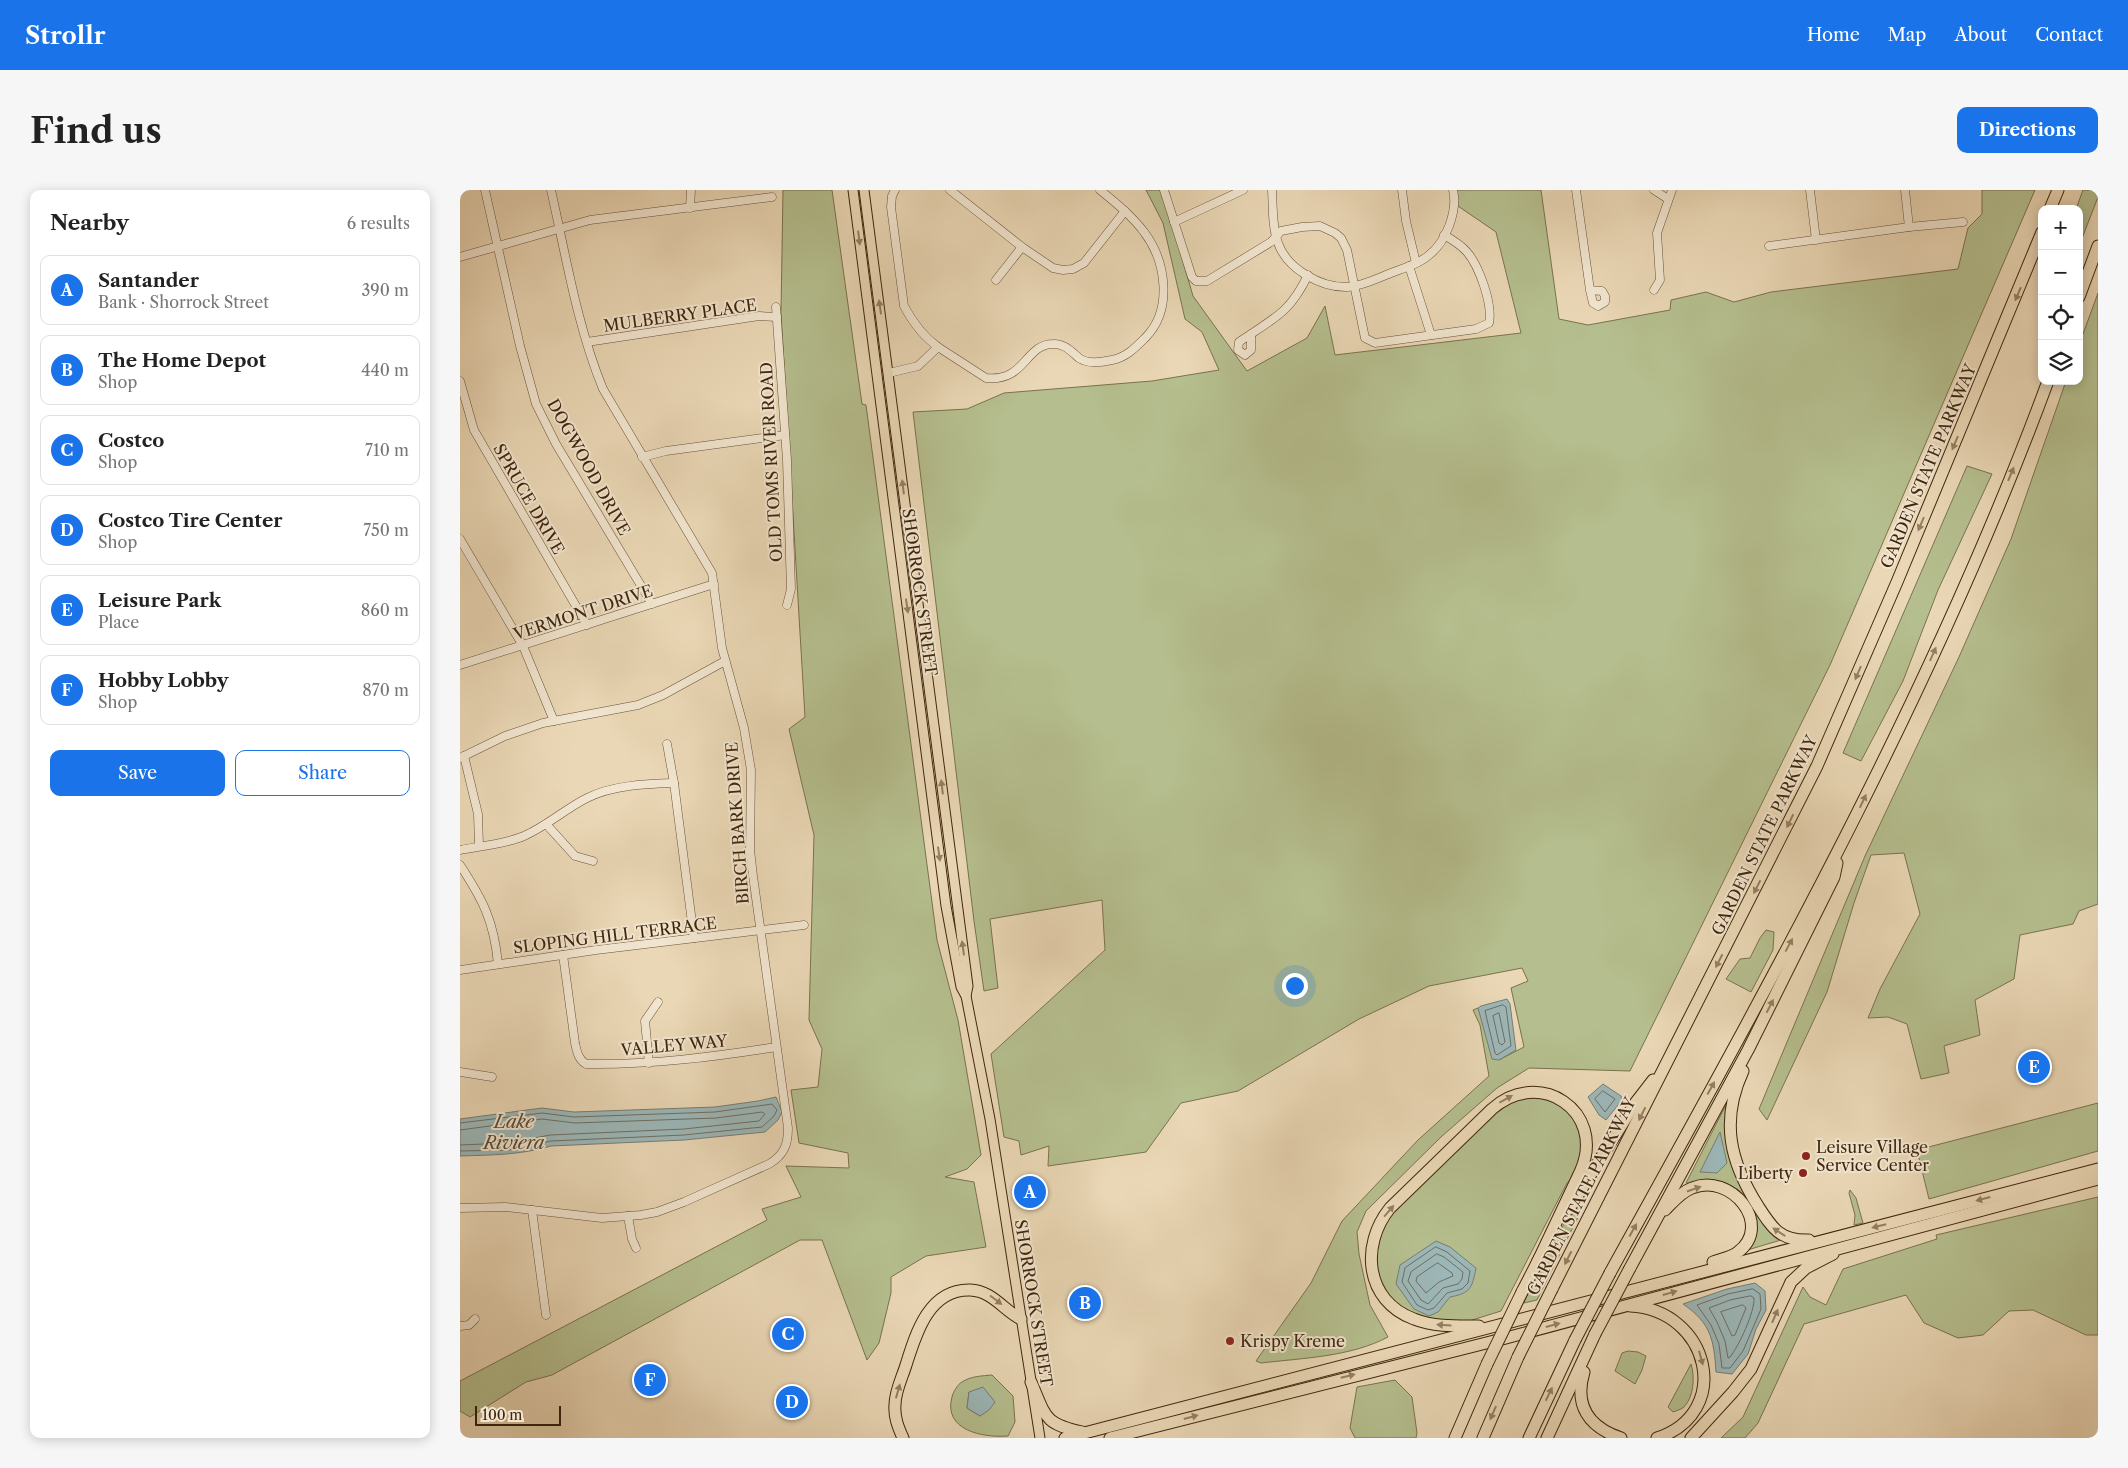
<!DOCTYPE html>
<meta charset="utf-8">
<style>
:root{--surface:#fff;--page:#f6f6f6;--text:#222;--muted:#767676;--line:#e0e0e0;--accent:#1a73e8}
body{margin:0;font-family:"Libre Caslon Text",serif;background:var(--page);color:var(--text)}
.controls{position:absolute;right:15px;top:15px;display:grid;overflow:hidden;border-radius:10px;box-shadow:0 2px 12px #0003}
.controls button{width:45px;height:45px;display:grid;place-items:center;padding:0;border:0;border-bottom:1px solid var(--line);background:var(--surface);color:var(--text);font:25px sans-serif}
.scale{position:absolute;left:15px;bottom:12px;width:86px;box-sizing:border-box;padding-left:5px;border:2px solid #40260d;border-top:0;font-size:14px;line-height:18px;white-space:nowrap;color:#40260d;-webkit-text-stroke:4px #f1e5cf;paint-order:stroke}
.you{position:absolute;left:834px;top:795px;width:18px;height:18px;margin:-12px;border:4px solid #fff;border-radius:50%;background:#1a73e8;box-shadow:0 0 0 8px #1a73e833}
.badge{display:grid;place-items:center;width:32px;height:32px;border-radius:50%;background:var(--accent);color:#fff;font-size:16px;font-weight:700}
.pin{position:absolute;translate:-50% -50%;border:2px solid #fff;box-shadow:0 1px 5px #0006}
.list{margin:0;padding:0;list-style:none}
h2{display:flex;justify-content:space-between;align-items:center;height:65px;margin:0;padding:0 20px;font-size:21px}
h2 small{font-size:16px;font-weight:400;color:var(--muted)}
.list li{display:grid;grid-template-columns:32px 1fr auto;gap:15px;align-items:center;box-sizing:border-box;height:70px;margin:0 10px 10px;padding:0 10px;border:1px solid var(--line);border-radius:10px}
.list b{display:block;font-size:19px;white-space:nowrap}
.list p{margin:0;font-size:16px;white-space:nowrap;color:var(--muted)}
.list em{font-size:16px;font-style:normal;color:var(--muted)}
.actions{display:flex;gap:10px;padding:15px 20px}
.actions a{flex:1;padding:11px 0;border:1px solid var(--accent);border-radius:10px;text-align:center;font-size:18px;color:var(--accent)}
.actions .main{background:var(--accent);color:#fff}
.icon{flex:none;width:28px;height:28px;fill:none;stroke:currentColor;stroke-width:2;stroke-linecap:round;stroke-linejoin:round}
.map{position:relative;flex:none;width:1638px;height:1248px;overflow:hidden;border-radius:10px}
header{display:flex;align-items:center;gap:30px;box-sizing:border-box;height:70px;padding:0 25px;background:var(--accent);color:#fff}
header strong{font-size:24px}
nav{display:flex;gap:28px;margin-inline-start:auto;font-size:18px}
.intro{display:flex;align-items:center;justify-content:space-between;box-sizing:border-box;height:120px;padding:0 30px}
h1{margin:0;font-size:35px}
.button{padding:12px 22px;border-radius:10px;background:var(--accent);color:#fff;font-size:18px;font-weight:700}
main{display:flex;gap:30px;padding:0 30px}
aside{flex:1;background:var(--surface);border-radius:10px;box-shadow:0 2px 12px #0003}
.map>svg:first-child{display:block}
.green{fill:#b5be8e;stroke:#7a724e;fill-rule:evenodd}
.water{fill:#9cb7b8;stroke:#777d74}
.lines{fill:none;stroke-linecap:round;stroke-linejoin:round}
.shore{stroke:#6e6e62;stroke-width:1}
.minor-casing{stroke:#6a5237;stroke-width:9}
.major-casing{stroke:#40260d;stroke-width:11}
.highway-casing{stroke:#40260d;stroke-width:13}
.minor{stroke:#f1e5cf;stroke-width:8}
.major{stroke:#ead7b5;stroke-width:9}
.highway{stroke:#ead7b5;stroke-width:11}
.highway-bridge-casing{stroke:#40260d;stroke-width:13;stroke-linecap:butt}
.highway-bridge{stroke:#ead7b5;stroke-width:11}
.oneway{fill:#957e61}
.poi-dot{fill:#8f2418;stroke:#f1e5cf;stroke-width:2}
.labels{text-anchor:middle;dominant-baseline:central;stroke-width:4;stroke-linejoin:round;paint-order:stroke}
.street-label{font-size:16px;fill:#40260d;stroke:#f1e5cf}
.poi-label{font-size:16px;fill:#40260d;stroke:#f1e5cf;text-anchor:start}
.water-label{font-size:18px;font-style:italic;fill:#574a38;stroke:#f1e5cf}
</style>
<header>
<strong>Strollr</strong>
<nav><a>Home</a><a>Map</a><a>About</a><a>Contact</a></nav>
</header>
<div class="intro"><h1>Find us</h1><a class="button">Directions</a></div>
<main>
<aside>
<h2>Nearby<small>6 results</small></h2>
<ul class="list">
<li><span class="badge">A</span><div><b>Santander</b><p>Bank · Shorrock Street</p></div><em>390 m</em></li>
<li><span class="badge">B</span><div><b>The Home Depot</b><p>Shop</p></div><em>440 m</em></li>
<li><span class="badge">C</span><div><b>Costco</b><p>Shop</p></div><em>710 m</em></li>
<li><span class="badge">D</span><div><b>Costco Tire Center</b><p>Shop</p></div><em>750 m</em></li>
<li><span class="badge">E</span><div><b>Leisure Park</b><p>Place</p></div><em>860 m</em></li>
<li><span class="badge">F</span><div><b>Hobby Lobby</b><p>Shop</p></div><em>870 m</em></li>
</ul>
<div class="actions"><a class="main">Save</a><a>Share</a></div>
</aside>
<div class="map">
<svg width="1638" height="1248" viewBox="0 0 1638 1248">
<rect width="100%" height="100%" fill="#ead7b5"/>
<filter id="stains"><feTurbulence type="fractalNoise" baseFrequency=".004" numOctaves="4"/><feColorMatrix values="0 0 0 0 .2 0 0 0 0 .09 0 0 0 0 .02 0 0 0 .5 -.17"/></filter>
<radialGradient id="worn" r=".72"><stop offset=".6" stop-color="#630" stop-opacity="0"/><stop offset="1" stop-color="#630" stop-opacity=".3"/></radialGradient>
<g class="green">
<path d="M323,0H372L402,214L406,215L477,750L498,830L521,965L507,979L485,987L514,992L526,1057L466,1066L431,1087V1103L419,1153L407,1170L362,1050H340L92,1185L66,1192L10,1227L0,1221V1191L307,1030L302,1019L341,1007L326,976L389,978L388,963L339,953L331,900L358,897L362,859L349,830L354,645L329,539L345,527L321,123Z"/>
<path d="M686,0H702L733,106L787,181L847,148L865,116L875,165L1061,143L1036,42L995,14L993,0H1081L1099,129L1128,135L1210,120L1211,110L1246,102L1274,112L1311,102L1498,79L1508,38L1522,24V0H1575L1370,475L1170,881L1069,878L1037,898L981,947L906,1021L897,1042L899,1064L910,1115L928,1147C890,1167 843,1168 801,1173L796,1171L851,1093L882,1031L958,950L1029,886L1020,835L1013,820L1018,818L1039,870L1064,857L1051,798L1068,791L1062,778L969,796L899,829L778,901L721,913L686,962L588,976L589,956L561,965L559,951L544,947L531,864L645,760L642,710L530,729L538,798L524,801L514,731L453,222L507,219L544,203L692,191L759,180L742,142L725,129L703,33Z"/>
<path d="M1623,0H1638V7L1619,56V19H1616Z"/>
<path d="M1638,103V714L1619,721L1613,734L1560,745L1554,789L1515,810L1520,845L1484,856L1489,883L1461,889L1447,834L1428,827L1408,828L1420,799L1460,724L1444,663L1411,665L1394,713L1367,802L1307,930L1299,919L1405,666L1499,467L1551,349L1606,191H1619V155Z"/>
<path d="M1507,276L1532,284L1478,400L1443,491L1401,571L1383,563Z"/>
<path d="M1306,740L1314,742L1313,760L1291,802L1266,789L1280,769L1290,768L1300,748Z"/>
<path d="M1088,906L1117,930L1123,961L1112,989L1107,993L1041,1121L1009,1131L992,1132L964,1129L939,1117L921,1097L914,1069L926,1027L1047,911Z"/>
<path d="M1270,907L1275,983L1282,998L1321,1050L1284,1061L1295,1026C1286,1003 1270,989 1244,990C1238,990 1231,994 1226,993Z"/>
<path d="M1638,913V961L1469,1009L1457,960Z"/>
<path d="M1390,1000L1396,1008L1403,1033L1394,1035L1395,1025L1389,1003Z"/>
<path d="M1126,1006L1128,1007L1123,1017L1077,1110L1064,1113C1074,1088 1106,1022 1126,1006Z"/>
<path d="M1638,1007V1145H1626L1573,1120L1549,1121L1523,1145L1498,1148L1464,1133L1446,1105L1344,1134L1298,1233L1285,1248H1261L1283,1227L1343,1097L1350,1107L1366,1115L1383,1079L1477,1049L1476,1045Z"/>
<path d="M1168,1161L1178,1162L1186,1166L1182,1180L1175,1194L1155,1181L1162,1163Z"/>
<path d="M1231,1174C1235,1186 1234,1207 1224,1217C1222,1219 1216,1221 1213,1222L1208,1217Z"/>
<path d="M532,1185L553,1206L555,1232L548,1246C522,1248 483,1240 492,1207C493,1202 498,1194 502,1192C511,1186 522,1186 532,1185ZM509,1202L520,1226L507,1218Z"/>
<path d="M935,1190L952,1207L957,1243L956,1248H895L890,1238L897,1197Z"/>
</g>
<g class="water">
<path d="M1047,809L1050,814L1056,860L1039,870L1032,869L1018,818L1021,816Z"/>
<path d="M1143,894L1161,906L1162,910L1146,930L1139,925L1128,907Z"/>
<path d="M316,907L322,922L318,930L305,942L224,950L91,956C61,965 31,965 0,966V929L82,918L114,922L255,917L298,911Z"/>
<path d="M1260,942L1267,973L1257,983L1240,982Z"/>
<path d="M976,1051L990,1057L1016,1078C1012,1098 1011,1103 990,1107L978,1122L969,1126L954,1119L936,1094L940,1075Z"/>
<path d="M1295,1093L1305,1101L1306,1120L1296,1139L1288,1164L1272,1184L1256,1182C1254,1150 1251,1133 1223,1114L1267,1099Z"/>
<path d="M523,1197L535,1212L529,1220L520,1226L507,1218L509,1202Z"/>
</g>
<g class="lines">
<g class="shore">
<path d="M1043,815L1046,817L1051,856L1037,865L1035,863L1025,821Z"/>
<path d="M1039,823L1045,852L1042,855L1039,853L1033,826Z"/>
<path d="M1143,901L1155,909L1145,922L1135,909Z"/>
<path d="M0,933L82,923L114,927L255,922L312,914L317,920L314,926L302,937L224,945L91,951L49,960L0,961"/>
<path d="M0,940L82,929L115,933L256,928L302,922L305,924L299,931L224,939L90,945L48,953L0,955"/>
<path d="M976,1057L987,1062L1010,1081L1008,1093L1002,1099L987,1103L974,1118L968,1120L957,1115L942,1092L945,1078Z"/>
<path d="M977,1064L984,1067L1003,1082L1002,1089L998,1094L983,1098L968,1114L961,1110L948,1091L951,1082Z"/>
<path d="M978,1073L992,1083L993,1086L979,1092L966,1103L956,1091L957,1087Z"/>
<path d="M1293,1099L1300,1104L1301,1119L1283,1161L1270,1178H1262L1259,1154L1251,1135L1237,1115L1268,1104Z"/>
<path d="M1291,1106L1294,1108C1295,1121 1279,1156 1270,1167L1268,1168L1265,1151L1257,1132L1249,1118L1270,1110Z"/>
<path d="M1283,1115L1286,1118L1275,1145L1272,1146L1261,1122Z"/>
</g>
<defs>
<g id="minor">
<path d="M25,0L60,156L76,214L96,254L192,414"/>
<path d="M435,0L432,6L431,17L444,116C452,131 464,147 478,157"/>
<path d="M490,0L562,57L593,78L603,80L613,79L624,73L665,21"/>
<path d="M704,0L732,87L736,91H747L811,52L821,41L842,37L860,36L875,43L881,48L887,60L905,148L915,153L1016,139L1029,133C1033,114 1019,76 1007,62C1000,54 993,50 984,45"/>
<path d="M812,0C813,17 812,37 818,53C827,79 861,98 888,97C903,96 918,88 931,83C944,78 959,74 969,65C986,52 998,21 993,0"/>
<path d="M942,0L946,31L956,73"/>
<path d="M1116,0L1130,100L1133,113L1138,116L1145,112V106L1142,101L1130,100"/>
<path d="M1194,0L1208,9"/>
<path d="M1350,0L1356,50"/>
<path d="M1445,0L1449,37"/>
<path d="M230,18L231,0"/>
<path d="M714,32L783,0"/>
<path d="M1309,56L1449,37L1503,32"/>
<path d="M0,67L130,30L312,7"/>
<path d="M949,76L971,145"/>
<path d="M536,90L562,57"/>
<path d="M1194,100L1200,90L1197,43L1212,0"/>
<path d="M316,117L327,270L331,399L327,415"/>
<path d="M791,144C820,125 832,118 848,85"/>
<path d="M791,144V160L785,165L778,160L779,152Z"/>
<path d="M127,152L299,126L317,127"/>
<path d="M429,183L458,176L478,157L526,188C566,192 565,154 593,154C604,153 612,162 619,168C627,174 643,172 652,170C667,167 676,157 686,147C713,119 706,71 684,42C672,26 656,13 640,0"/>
<path d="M0,191L14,240L127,435"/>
<path d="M182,267L206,261L325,245"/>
<path d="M0,349L63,456L94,531"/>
<path d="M0,475L254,394"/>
<path d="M207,554L214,593L234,748"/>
<path d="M4,566L18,624L19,656"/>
<path d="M0,568L45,546L83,533L178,515L203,505L265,471"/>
<path d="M86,634L115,666L133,671"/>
<path d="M0,660C21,656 45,654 64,646C87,636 105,619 127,608C153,595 186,594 214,593"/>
<path d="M0,675C23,710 34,731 38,774"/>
<path d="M103,765L115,853C117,862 118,869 126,874C190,875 253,867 316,857"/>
<path d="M0,780L136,760L344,735"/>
<path d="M189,873L185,831L198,812"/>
<path d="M0,882L32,887"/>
<path d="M0,1018L46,1017L142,1028L181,1025L197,1022L224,1012L309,974C324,965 328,955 328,938L293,686L290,660L291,580L284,538L262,458L252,383L143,199C117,136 106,66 91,0"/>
<path d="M72,1020L86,1125"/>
<path d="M168,1026L172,1049L176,1058"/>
<path d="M0,1136L9,1135L15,1129"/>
</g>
<g id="major">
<path d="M393,0L486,716L501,797L506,806L530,929L580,1248"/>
<path d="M404,0L508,796L506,806"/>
</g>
<g id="highway">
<path d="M1590,19L1598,0"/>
<path d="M1619,107L1638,56"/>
<path d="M1283,881C1260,931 1270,972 1298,1016C1312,1038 1320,1051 1349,1050"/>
<path d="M1109,1019L1176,912L1193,890"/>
<path d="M1205,1020C1213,1012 1221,1002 1232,998C1271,982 1314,1035 1278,1062C1272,1067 1261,1069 1253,1072"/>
<path d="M1170,1078L1288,860L1374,687L1377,673"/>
<path d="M1150,1083C1310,793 1473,503 1588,191"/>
<path d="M1092,1099L1357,576L1437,392L1582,42"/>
<path d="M1062,1102L1080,1067"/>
<path d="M1170,1116C1250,1120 1274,1223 1197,1248"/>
<path d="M1019,1136C997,1136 974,1137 954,1129C905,1111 900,1055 930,1018L1032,919C1079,877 1146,921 1121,980L1077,1073"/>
<path d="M1124,1182C1114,1215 1128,1237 1161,1248"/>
<path d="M571,1192C586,1227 584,1234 622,1242"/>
<path d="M443,1248C438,1237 434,1227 435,1215C435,1201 442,1188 446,1175C456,1143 469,1099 510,1100C533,1101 543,1120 561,1129"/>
<path d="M605,1248L1638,979"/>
<path d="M650,1248L1046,1148L1638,989"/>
<path d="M995,1248L1027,1174"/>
<path d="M1023,1248L1058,1167"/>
<path d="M1069,1248L1115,1150"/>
<path d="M1087,1248L1135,1144"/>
<path d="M1231,1248L1273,1202L1291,1179L1331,1092L1346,1078L1373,1064"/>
</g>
</defs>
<use href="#minor" class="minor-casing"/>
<use href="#major" class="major-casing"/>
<use href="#highway" class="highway-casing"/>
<use href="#minor" class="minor"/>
<use href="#major" class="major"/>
<use href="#highway" class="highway"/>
<defs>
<g id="highway-bridge">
<path d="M1135,1144L1170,1078"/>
<path d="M1115,1150L1150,1083"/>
<path d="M1058,1167L1092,1099"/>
<path d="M1027,1174L1062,1102"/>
</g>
</defs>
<use href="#highway-bridge" class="highway-bridge-casing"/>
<use href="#highway-bridge" class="highway-bridge"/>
</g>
<defs><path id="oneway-solid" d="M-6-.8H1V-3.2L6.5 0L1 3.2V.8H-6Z" transform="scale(1.25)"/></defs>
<g class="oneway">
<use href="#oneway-solid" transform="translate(399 48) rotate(83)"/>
<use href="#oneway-solid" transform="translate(1558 104) rotate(113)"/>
<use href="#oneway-solid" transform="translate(420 117) rotate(-98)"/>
<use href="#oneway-solid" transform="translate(1495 253) rotate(113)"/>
<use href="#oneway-solid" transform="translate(1551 284) rotate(-67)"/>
<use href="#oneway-solid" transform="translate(443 297) rotate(-97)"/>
<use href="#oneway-solid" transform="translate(1461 334) rotate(113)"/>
<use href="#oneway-solid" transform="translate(447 416) rotate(82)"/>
<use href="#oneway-solid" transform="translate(1473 464) rotate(-66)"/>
<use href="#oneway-solid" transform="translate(1398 483) rotate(113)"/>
<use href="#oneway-solid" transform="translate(482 597) rotate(-97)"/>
<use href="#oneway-solid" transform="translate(1403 611) rotate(-65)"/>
<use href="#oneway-solid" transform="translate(1330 631) rotate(116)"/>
<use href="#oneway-solid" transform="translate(479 664) rotate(82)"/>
<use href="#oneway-solid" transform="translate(1297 697) rotate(117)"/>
<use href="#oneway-solid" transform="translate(1329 755) rotate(-62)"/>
<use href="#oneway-solid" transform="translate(503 758) rotate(-98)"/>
<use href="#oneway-solid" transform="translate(1259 771) rotate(117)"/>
<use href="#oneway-solid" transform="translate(1310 816) rotate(-63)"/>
<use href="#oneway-solid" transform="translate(1251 898) rotate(-61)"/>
<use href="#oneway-solid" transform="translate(1046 909) rotate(-29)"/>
<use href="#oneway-solid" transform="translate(1182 924) rotate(117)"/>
<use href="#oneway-solid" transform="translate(1234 999) rotate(-19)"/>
<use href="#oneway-solid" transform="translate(1523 1009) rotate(165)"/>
<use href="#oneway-solid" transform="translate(929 1021) rotate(-49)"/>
<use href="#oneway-solid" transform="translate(1419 1036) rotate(166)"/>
<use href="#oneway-solid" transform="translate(1173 1040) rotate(-61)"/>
<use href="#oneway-solid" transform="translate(1319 1042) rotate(-147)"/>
<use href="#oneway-solid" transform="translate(1108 1068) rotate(117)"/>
<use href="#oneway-solid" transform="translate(1210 1103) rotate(-16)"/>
<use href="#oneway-solid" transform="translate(536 1110) rotate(37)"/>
<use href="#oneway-solid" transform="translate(1315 1126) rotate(-67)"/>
<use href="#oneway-solid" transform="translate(984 1135) rotate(-176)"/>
<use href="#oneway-solid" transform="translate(1093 1135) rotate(-15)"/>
<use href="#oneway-solid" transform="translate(1241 1168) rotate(75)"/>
<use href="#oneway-solid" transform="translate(888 1186) rotate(-14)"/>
<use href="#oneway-solid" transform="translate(438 1201) rotate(-74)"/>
<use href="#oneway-solid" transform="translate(1089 1204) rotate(-64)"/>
<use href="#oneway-solid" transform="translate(1033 1223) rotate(114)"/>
<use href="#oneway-solid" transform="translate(731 1227) rotate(-15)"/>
</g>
<g class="poi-dot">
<circle cx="1346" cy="966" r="5"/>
<circle cx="1343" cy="983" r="5"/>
<circle cx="770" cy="1151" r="5"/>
</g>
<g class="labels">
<g class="street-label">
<text transform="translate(220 125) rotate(-8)">MULBERRY PLACE</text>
<text transform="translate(311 272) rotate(-93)">OLD TOMS RIVER ROAD</text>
<text transform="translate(1468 276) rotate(-67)">GARDEN STATE PARKWAY</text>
<text transform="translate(129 277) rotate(61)">DOGWOOD DRIVE</text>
<text transform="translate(69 309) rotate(60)">SPRUCE DRIVE</text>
<text transform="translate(460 402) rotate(82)">SHORROCK STREET</text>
<text transform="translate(123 422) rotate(-18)">VERMONT DRIVE</text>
<text transform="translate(277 633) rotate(-94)">BIRCH BARK DRIVE</text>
<text transform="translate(1304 645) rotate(-64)">GARDEN STATE PARKWAY</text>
<text transform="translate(155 745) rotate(-7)">SLOPING HILL TERRACE</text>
<text transform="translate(214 855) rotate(-5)">VALLEY WAY</text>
<text transform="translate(1121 1006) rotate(-63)">GARDEN STATE PARKWAY</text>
<text transform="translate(574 1113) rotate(81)">SHORROCK STREET</text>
</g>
<g class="poi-label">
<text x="1356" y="957">Leisure Village<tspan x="1356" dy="18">Service Center</tspan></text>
<text x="1333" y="983" text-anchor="end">Liberty</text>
<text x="780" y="1151">Krispy Kreme</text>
</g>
<g class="water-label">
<text x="54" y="932">Lake<tspan x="54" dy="21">Riviera</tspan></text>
</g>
</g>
<rect width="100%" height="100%" filter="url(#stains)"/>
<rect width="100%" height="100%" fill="url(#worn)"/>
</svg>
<div class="controls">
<button>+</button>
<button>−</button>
<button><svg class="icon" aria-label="locate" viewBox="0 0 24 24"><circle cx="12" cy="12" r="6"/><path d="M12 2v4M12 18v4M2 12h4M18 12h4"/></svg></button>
<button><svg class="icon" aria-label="layers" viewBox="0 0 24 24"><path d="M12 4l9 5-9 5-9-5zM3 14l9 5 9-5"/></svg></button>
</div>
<div class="scale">100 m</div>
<div class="you"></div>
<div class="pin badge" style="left:570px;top:1002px">A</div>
<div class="pin badge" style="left:625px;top:1113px">B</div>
<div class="pin badge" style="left:328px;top:1144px">C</div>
<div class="pin badge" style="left:332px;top:1212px">D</div>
<div class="pin badge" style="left:1574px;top:877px">E</div>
<div class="pin badge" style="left:190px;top:1190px">F</div>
</div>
</main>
